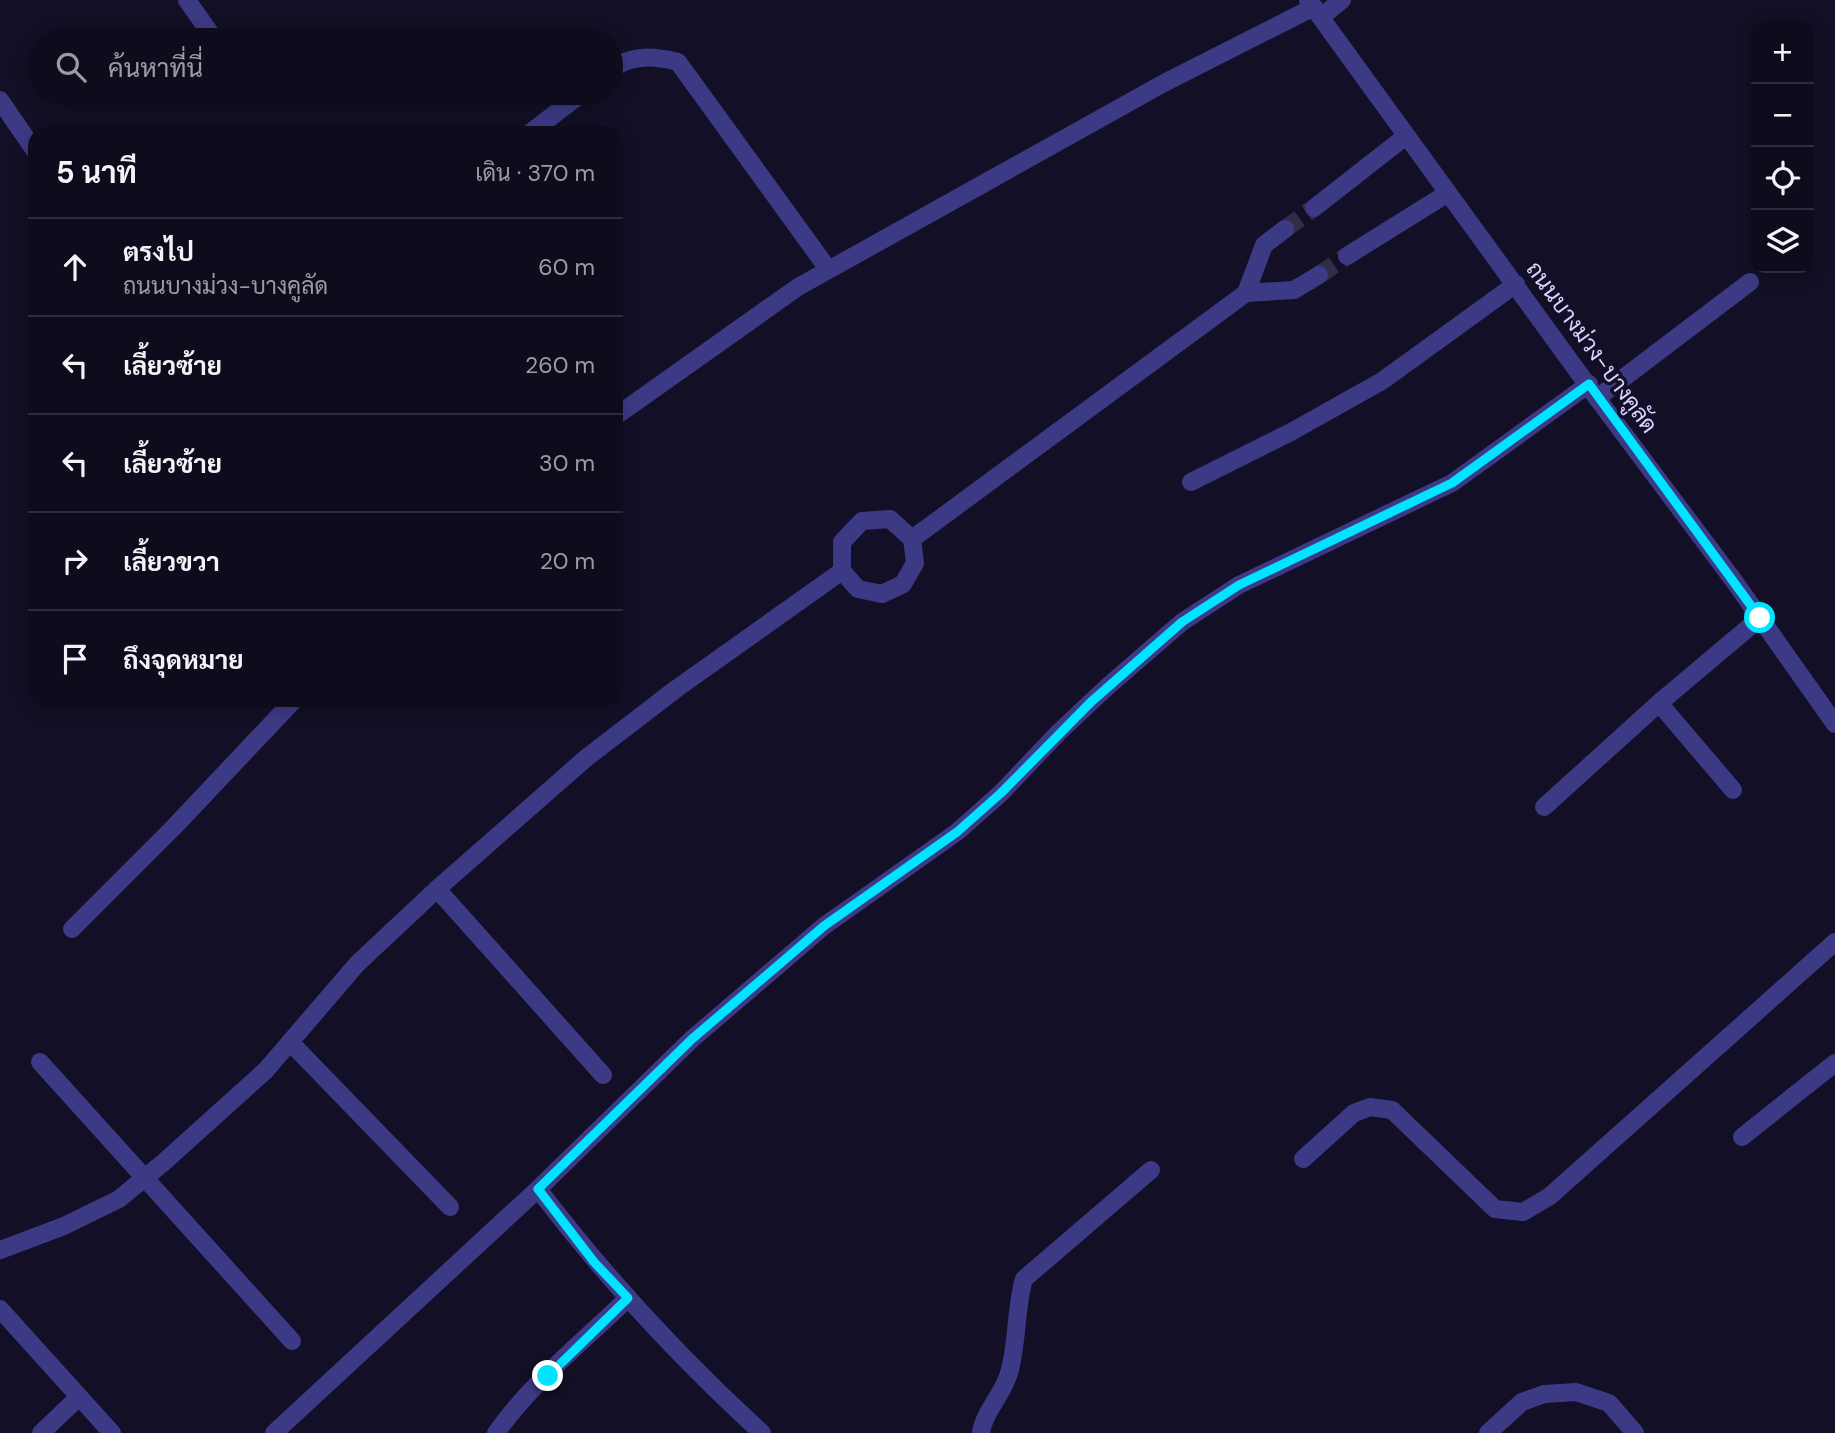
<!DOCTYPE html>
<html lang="th">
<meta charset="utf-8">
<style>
:root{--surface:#0e0b1c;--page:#171425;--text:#f1f3f6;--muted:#9b9ba3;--line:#2e2b3b}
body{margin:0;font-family:"DM Sans",Sarabun,sans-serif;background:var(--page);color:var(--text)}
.controls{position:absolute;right:21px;top:21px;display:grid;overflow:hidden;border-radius:14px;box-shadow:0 4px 18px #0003}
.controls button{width:63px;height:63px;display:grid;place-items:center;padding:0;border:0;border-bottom:2px solid var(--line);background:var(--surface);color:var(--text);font:35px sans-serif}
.stop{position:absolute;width:21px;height:21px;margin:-16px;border:5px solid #00e5ff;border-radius:50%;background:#fff}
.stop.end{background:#00e5ff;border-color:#fff;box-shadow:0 2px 7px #0008}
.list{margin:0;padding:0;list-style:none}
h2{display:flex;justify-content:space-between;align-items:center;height:91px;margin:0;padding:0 28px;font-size:30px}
h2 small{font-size:23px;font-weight:400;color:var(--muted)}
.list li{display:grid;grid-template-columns:46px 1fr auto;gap:21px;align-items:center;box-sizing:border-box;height:98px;padding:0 28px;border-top:2px solid var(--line)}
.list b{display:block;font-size:26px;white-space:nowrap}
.list p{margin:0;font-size:23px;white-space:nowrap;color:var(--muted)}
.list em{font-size:23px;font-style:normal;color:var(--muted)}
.icon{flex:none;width:38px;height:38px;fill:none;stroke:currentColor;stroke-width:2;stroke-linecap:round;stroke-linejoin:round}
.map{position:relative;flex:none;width:1835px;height:1433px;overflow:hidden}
.search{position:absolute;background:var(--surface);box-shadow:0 4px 18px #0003;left:28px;top:28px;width:595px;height:77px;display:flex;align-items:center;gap:18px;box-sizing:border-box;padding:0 24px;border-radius:38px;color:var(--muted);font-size:26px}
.panel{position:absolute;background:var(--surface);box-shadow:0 4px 18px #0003;left:28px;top:126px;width:595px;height:581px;border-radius:21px}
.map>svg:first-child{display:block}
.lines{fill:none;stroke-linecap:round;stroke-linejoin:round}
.minor-tunnel{stroke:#312d47;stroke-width:18;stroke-dasharray:18 9;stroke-linecap:butt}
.minor{stroke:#3d3a85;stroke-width:18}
.route{stroke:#00e5ff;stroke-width:9}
.labels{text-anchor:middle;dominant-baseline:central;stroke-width:7;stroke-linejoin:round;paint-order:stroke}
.street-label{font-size:23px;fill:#d9d4ff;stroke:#130f26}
</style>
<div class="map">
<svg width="1835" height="1433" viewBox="0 0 1835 1433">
<rect width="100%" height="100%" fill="#130f26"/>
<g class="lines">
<g class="minor-tunnel">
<path d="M1285,229L1314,208"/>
<path d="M1319,275L1347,256"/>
</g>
<g class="minor">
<path d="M187,0L215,40"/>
<path d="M1308,0L1597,398L1734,581L1835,724"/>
<path d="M1321,17L1342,0"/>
<path d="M611,70C631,54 654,56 678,62L828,269"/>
<path d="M0,100L35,151"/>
<path d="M530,133L582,93"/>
<path d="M1314,208L1406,136"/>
<path d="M1347,256L1448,193"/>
<path d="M1246,293L1294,290L1319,275"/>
<path d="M1597,398L1750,282"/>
<path d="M616,416L798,287L1164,83L1314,7"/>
<path d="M1191,482L1291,432L1382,381L1516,284"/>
<path d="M890,519L912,539L915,563L903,584L882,594L858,589L842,571V542L862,521Z"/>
<path d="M912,539L1246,293L1264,245L1285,229"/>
<path d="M1659,703L1733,790"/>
<path d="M1544,807L1659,703L1760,618"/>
<path d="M437,889L603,1075"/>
<path d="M72,929L174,827L294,700"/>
<path d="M290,1042L450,1207"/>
<path d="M40,1062L292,1341"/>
<path d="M1742,1137L1835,1063"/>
<path d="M1303,1159L1354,1113L1370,1107L1392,1110L1495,1209L1523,1212L1550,1196L1835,942"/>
<path d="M0,1250L64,1226L119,1199L164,1162L266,1070L357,964L437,889L585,759L676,689L842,571"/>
<path d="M0,1309L112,1433"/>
<path d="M41,1433L79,1397"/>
<path d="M274,1433L538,1189"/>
<path d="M496,1433C532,1382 584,1341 628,1298"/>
<path d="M762,1433C681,1359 605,1277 538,1189L692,1039L824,926L957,832L1001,793L1059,732L1107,687L1182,622L1239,585L1452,483L1589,384"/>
<path d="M981,1433C984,1411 1003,1395 1009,1373C1018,1342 1015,1310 1024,1279L1151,1170"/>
<path d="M1488,1433L1522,1402L1544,1394L1576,1392L1609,1403L1635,1433"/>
</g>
</g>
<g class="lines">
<path class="route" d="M548,1376L628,1298L594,1262L538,1189L692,1039L824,926L957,832L1001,793L1091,702L1182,622L1239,585L1452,483L1589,384L1760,618"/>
</g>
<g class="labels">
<g class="street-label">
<text transform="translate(1592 347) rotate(54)">ถนนบางม่วง-บางคูลัด</text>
</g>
</g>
</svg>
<div class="controls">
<button>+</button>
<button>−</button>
<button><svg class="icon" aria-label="locate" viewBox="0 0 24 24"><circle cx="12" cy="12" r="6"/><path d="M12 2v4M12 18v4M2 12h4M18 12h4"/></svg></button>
<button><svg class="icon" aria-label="layers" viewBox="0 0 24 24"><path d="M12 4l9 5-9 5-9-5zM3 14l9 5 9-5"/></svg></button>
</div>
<div class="stop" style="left:1760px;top:618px"></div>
<div class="stop end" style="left:548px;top:1376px"></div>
<div class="search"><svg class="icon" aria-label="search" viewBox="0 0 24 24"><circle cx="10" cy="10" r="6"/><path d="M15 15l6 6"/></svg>ค้นหาที่นี่</div>
<section class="panel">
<h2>5 นาที<small>เดิน · 370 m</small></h2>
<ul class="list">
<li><svg class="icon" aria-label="ahead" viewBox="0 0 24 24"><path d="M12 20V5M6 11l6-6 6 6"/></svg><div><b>ตรงไป</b><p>ถนนบางม่วง-บางคูลัด</p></div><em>60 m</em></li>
<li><svg class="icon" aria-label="left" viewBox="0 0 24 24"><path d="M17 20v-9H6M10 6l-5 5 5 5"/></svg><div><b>เลี้ยวซ้าย</b></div><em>260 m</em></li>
<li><svg class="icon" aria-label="left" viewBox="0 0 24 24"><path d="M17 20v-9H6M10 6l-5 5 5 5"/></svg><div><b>เลี้ยวซ้าย</b></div><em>30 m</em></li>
<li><svg class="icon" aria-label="right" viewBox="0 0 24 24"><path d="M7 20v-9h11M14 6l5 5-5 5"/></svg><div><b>เลี้ยวขวา</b></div><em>20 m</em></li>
<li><svg class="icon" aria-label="arrive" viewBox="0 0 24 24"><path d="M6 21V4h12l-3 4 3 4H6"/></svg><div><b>ถึงจุดหมาย</b></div></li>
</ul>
</section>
</div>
